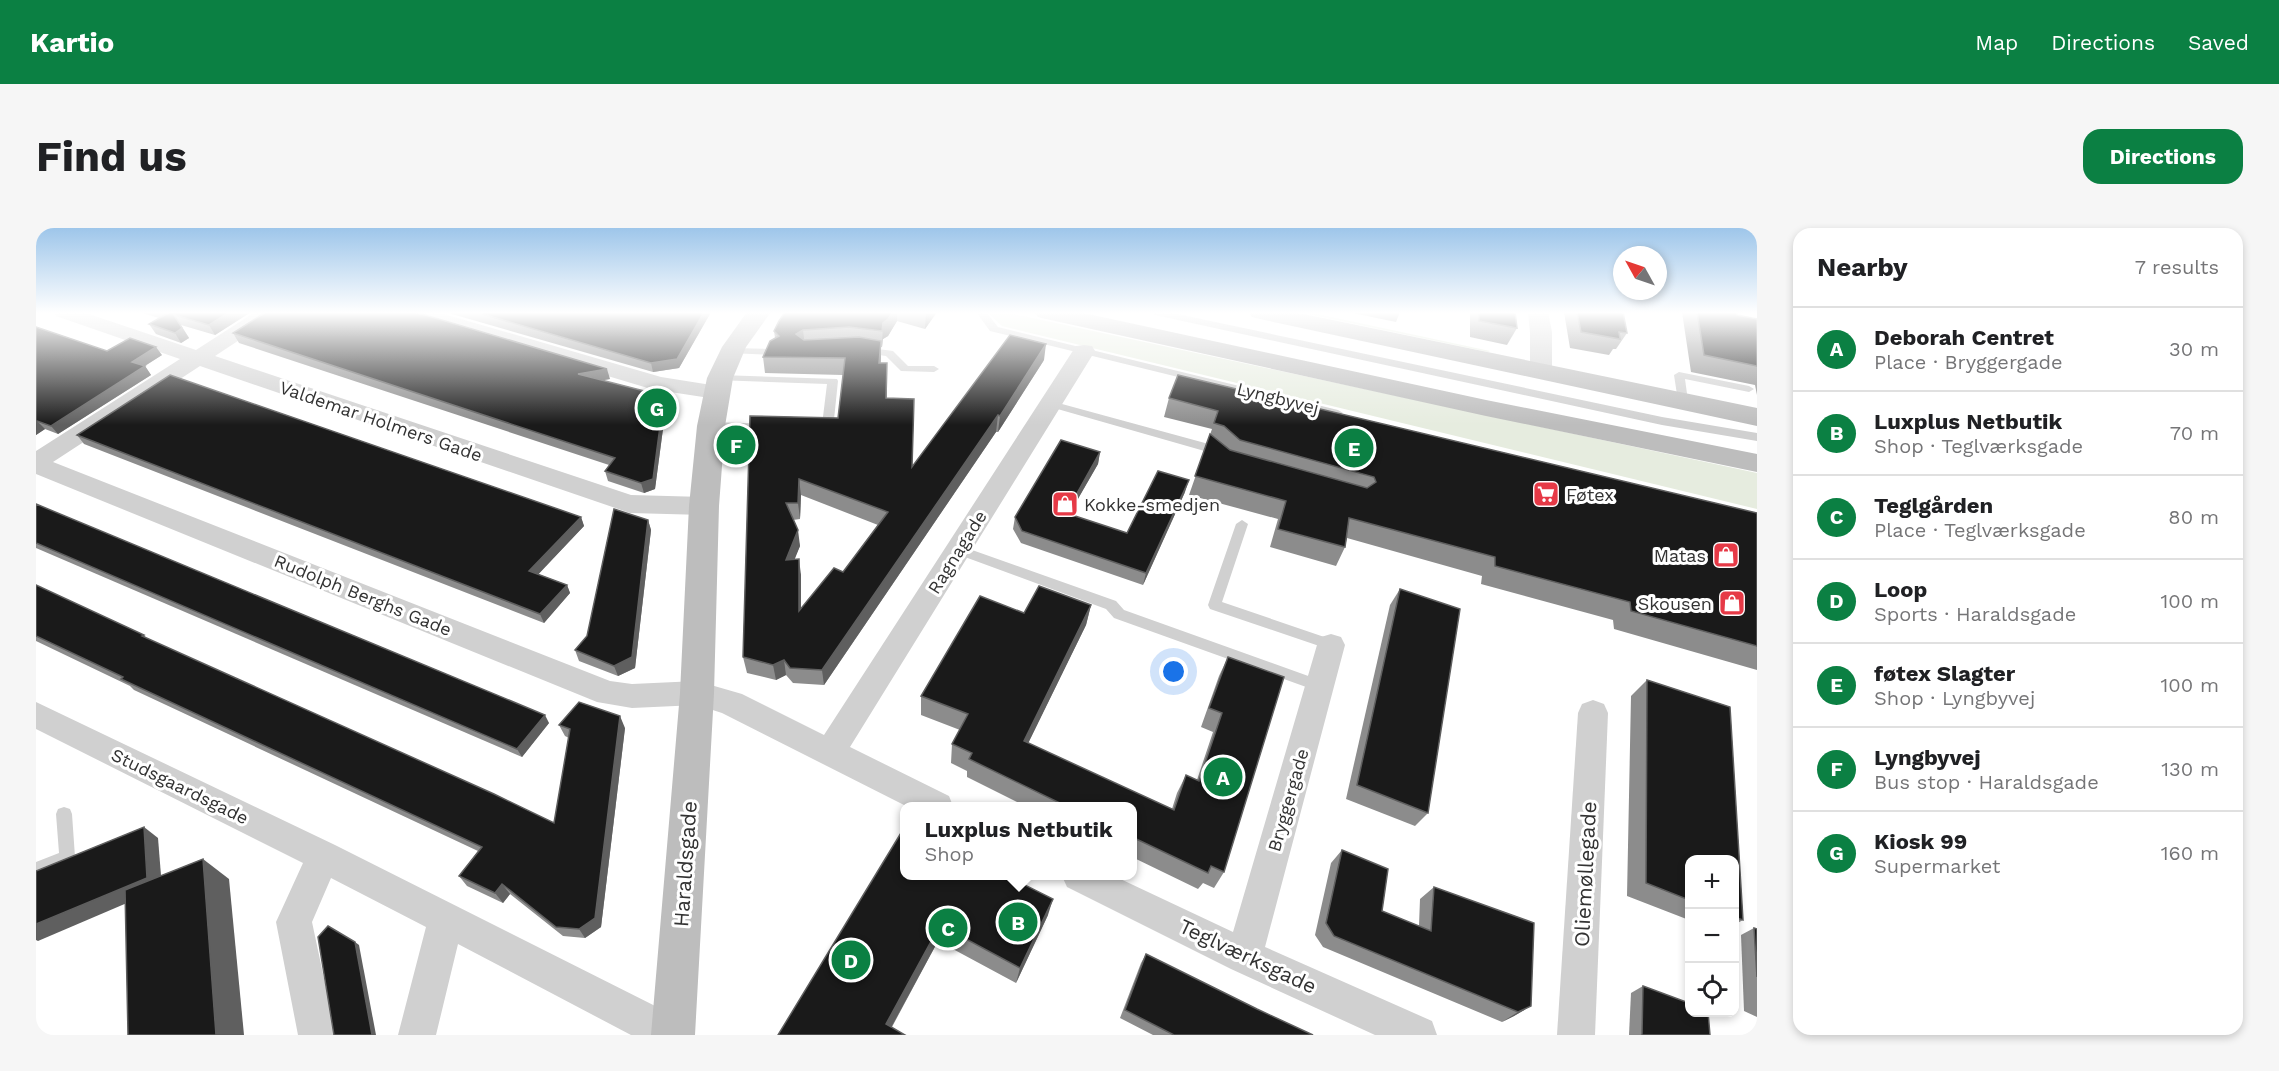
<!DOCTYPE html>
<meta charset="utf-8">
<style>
:root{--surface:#fff;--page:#f6f6f6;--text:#202124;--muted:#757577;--line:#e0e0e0;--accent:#0b8043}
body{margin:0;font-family:"Work Sans",sans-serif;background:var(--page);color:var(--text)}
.controls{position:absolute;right:18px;bottom:18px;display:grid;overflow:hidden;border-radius:12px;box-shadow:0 3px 9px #0003}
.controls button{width:54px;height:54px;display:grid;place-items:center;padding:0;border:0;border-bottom:2px solid var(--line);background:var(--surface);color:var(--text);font:30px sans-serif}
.compass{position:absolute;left:1577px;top:18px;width:54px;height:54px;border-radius:50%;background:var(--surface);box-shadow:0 3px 9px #0003;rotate:310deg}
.you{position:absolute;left:1138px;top:444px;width:21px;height:21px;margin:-15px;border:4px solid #fff;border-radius:50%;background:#1a73e8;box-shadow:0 0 0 9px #1a73e833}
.badge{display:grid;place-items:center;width:39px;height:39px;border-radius:50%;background:var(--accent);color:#fff;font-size:20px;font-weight:700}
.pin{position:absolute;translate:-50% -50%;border:3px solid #fff;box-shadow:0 2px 6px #0006}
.popup{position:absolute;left:864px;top:574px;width:237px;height:78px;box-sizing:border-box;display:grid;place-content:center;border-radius:12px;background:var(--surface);filter:drop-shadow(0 2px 4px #0005);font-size:20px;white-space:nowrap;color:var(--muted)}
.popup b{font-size:22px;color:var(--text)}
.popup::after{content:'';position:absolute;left:50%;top:100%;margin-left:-12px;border:12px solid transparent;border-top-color:var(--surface)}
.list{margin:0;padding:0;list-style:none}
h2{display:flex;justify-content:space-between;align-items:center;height:78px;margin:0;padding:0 24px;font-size:26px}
h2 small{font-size:20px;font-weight:400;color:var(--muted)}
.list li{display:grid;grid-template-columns:39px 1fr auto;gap:18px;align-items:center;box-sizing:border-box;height:84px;padding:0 24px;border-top:2px solid var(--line)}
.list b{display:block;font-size:22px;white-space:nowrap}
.list p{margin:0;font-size:20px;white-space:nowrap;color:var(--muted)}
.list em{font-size:20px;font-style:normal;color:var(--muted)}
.icon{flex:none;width:33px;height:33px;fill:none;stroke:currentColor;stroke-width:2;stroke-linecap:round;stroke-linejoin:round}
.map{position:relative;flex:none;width:1721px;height:807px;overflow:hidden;border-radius:18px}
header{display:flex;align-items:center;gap:36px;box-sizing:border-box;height:84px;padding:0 30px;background:var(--accent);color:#fff}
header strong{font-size:28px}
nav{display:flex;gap:33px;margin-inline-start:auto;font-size:21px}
.intro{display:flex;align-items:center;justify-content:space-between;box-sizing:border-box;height:144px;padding:0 36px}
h1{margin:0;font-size:42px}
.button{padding:15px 27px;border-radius:18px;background:var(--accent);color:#fff;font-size:21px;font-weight:700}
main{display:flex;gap:36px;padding:0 36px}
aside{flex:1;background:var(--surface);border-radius:18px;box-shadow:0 3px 9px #0003}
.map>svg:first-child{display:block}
.green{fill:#e6ecdf}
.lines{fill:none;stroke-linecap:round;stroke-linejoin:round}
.lane{fill:#d0d0d0;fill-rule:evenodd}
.street{fill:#d0d0d0;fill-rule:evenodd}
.secondary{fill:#bdbdbd;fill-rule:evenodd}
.wall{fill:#8c8c8c;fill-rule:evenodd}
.shaded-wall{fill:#5f5f5f}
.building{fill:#1a1a1a;stroke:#5f5f5f;stroke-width:1.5;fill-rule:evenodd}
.labels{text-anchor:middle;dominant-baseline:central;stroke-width:6;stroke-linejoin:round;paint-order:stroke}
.street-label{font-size:18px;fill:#333;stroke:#fff}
.poi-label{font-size:18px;fill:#333;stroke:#fff;text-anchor:start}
.near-street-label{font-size:21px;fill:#333;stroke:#fff}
</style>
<header>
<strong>Kartio</strong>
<nav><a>Map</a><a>Directions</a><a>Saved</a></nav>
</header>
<div class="intro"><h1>Find us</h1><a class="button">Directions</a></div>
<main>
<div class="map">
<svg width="1721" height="807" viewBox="0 0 1721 807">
<rect width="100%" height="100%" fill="#fff"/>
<g class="green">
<path d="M968,84L1721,245V281L966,98L952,85Z"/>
<path d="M1262,84H1272L1454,123L1452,124Z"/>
</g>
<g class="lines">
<g class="lane">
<path d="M940,84H950L962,99L1302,182L1307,185L1302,188L954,103Z"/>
<path d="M1114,84H1132L1626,189L1721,205V213L1626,197L1119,87Z"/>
<path d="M827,119L857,123L872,138H898L903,141L898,144L865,143L850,128L823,124L822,122Z"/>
<path d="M696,120L738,121L743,124L738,127L692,125V121Z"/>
<path d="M1643,144L1713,158L1718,161L1713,164L1649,151L1652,173L1647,176L1642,173L1638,147Z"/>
<path d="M684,147L801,151L802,153L797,201L791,205L781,204L779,201L786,197L791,156L680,152V148Z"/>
<path d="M1015,173L1180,218L1190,228L1188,231H1180L1172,224L1011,178L1010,176Z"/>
<path d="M675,194L733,196L739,200L733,204L671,201V195Z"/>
<path d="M1206,292L1212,296L1186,374L1300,413L1302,417L1300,421L1295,422L1174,381L1172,377L1200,296Z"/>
<path d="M922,317L1080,373L1088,382L1289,454L1291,458L1289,462L1284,464L1078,390L1070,381L918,325L916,322Z"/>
<path d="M28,579L34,581L36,586L39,629L37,634L0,650V634L23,625L20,586L22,581Z"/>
</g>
<g class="street">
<path d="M17,84H47L160,122L219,84H243L240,88L179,128L595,267L668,269L677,272L681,278L677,284L668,287L594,285L164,138L17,234L574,453L596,456L661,453L706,466L788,507L1040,118L1048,117L1056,118L1059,123L814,519L913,568L917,578H870L686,485L661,477L596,480L561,474L0,246V223L144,131L20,88Z"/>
<path d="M369,84H401L625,149L688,159L691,164L688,169L680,171L615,161L372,88Z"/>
<path d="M1492,84H1512L1516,104V143L1513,148L1505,150L1497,148L1494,143V104Z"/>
<path d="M1295,406L1305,409L1309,417L1229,719L1396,793L1401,807H1339L1195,741L1031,659L1026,648H1078L1197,704L1281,417L1285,409Z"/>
<path d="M1557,472L1568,476L1572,485L1559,807H1521L1542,485L1546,476Z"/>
<path d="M0,474L299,617L649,793L654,807H595L422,716L400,807H362L390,699L295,650L276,694L300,807H262L240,694L267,635L0,501Z"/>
</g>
<g class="secondary">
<path d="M711,84H735L710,119L697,150L689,198L683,278L678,465L659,807H615L644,465L653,278L661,198L671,150L686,119Z"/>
<path d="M998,84H1043L1450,172L1721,226V244L1450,188L1010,91L1002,89Z"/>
<path d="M1212,84H1258L1721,180V198L1224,91L1216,89Z"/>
</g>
</g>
<g class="wall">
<path d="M103,84H215L179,107L145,97L153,110L145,115L120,106L113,96L123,90Z"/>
<path d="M409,84H675L643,140L617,144Z"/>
<path d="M749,84H901L889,101L861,93L852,108L847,111L846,119H845V135H851V170L876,239L1008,132L962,204H960L788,457L757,455L750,447L740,452L711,445L707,429L714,188L802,190L807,147L729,145L727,129L739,110L738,103ZM765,267L842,297L807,344L765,381V347L758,331L764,318L757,292L764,291Z"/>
<path d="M1312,84H1364L1360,94Z"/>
<path d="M1434,84H1479L1481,100L1471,117L1434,109Z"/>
<path d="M1528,84H1587L1591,105L1580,121H1577L1573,127L1534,120Z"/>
<path d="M1646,84H1701V87L1721,91V167L1719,157L1655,144Z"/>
<path d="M0,99L71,123L126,127L109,138L115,147L22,206L9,201L0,207Z"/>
<path d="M197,105L574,151L567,152L630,178L619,261L608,265L572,253L569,243L573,237L203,115Z"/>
<path d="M1133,170L1721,285V442L1578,401L1577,392L1445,356L1446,348L1311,310L1309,319L1300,338L1234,319L1242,291L1153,267L1176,201L1128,189Z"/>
<path d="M41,207L545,289L548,298L502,346L531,357L534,365L508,395L48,216Z"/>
<path d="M1064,224L1062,236L1033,286L1091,305L1149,264L1107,357L985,315L977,301L979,289Z"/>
<path d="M0,276L513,495L486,529L0,320Z"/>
<path d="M612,292L615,302L599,440L582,448L543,433L539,422L551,408Z"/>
<path d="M0,357L108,407L111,411L518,595L533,510L529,508L523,497L589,500L565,699L549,710L527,708L474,666L467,675L431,658L423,648L442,623L98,462L94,458L0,413Z"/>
<path d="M1364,361L1392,585L1379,598L1310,571L1354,377Z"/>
<path d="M1055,377L1050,397L992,515L1136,581L1141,565L1150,547L1161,552L1177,504L1165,499L1183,448L1192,429L1188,644L1178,660L1167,655L1162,661L1096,629V579H991L931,549V543L915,535L916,516L924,502L885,487V468L988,385Z"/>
<path d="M1611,452L1694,479L1707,692L1698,697V632H1653V692L1591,668L1595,468Z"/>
<path d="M868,600L1012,687L980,755L902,713L856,799L742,807Z"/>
<path d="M1306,622L1346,683L1383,698L1384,671L1398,659L1495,778L1478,788L1466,794L1287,719L1279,707L1295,635Z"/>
<path d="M1718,700L1721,701V789L1708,783L1705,707Z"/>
<path d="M1110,726L1221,781L1277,807H1117L1084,790L1105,735Z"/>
<path d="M1607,758L1674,807H1593L1595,765Z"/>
</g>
<g class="shaded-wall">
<path d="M194,84H215L179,107L173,97Z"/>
<path d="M668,84H675L643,140L617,144L615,135Z"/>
<path d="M857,84H861V93L852,108L847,111L846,119L847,95Z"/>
<path d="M891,84H901L889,101L890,85Z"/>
<path d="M138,87L153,110L145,115L139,105Z"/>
<path d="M767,102L769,118L760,106Z"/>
<path d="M845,113V129L843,151V135Z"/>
<path d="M1010,116L1008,132L962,204L964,188Z"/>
<path d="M120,119L126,127L102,142L96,134Z"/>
<path d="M109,138L115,147L22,206L15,198Z"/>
<path d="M571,141L574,151L545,156L542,146Z"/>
<path d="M628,168L630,178L619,261L608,265L605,255Z"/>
<path d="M962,187L960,204L788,457L786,442Z"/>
<path d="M0,193H1L9,201L0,207Z"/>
<path d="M1064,224L1062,236L1027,297L1030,285Z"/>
<path d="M763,251L765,267L764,291L762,275Z"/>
<path d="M1153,252L1149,264L1107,357L1110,345Z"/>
<path d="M545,289L548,298L497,352L493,343Z"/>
<path d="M612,292L615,302L599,440L582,448L578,438Z"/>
<path d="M762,302L764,318L752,348L750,332Z"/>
<path d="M763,331L765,347V399L763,383Z"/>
<path d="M531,357L534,365L508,395L504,386Z"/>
<path d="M1055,377L1050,397L984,532L988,513Z"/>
<path d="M748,432L750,447L740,452L737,437Z"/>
<path d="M509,487L513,495L486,529L481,521Z"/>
<path d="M584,488L589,500L565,699L549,710L543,701Z"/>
<path d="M108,599L122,610L126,660L2,713L0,712V696Z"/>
<path d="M167,631L193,651L208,807H180Z"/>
<path d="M466,656L474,666L467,675L459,665Z"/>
<path d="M1017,671L1012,687L980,755L984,740Z"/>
<path d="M904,697L902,713L851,807L850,796Z"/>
<path d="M319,714L323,717L340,807H336Z"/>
<path d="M1495,778L1478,788L1466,794L1482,784Z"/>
</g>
<g class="building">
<path d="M127,84H194L173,97L138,87L146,100L139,105L113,96L132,85Z"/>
<path d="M230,84H379L571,141L542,146L628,168L617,251L605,255L569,243L579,230L197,105Z"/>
<path d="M439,84H668L641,131L615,135Z"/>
<path d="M749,84H857L852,91L847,95L846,103L813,99L767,102L760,106L768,112L823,109L845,113L843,135H851L850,170L878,171L876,239L974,107L1010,116L964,188L962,187L786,442L754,440L748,432L737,437L707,429L714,188L802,190L809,130L727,129L734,113L743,108L738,103L743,93ZM763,251L852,284L807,344L798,340L763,383V331L750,332L762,302L750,275H762Z"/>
<path d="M1443,84H1479L1481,100L1443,93Z"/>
<path d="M1541,84H1587L1591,105L1583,104L1584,111L1545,104Z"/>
<path d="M1661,84H1701V87L1721,91V138L1668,127Z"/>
<path d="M0,99L71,123L94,110L120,119L96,134L109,138L15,198L1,193H0Z"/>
<path d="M134,147L545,289L493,343L531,357L504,386L41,207Z"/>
<path d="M1142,147L1721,285V418L1595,383L1594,374L1459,338V329L1313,290L1309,319L1242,301L1250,273L1159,248L1174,206L1194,222L1331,260L1340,254L1338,249L1204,212L1188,198L1178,195L1182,183L1133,170Z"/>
<path d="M1025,212L1064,224L1030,285L1091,305L1122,243L1153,252L1110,345L986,303L979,289Z"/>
<path d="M0,276L509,487L481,521L0,315Z"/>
<path d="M578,281L612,292L596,429L578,438L539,422L551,408Z"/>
<path d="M0,357L108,407L106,408L458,566L518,595L534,501L523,497L543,474L584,488L559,690L543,701L520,699L466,656L459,665L423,648L446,619L85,451L87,449L0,408Z"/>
<path d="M1003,358L1055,377L988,513L1138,582L1150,547L1163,553L1186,485L1173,480L1192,429L1248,449L1188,644L1175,638L1172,645L1096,609V579H1032L933,531L936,525L916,516L932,486L885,468L944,368L988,385Z"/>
<path d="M1364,361L1424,381L1392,585L1321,557Z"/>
<path d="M1611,452L1694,479L1707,692L1698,689V632H1653V672L1610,655Z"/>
<path d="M108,599L111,650L0,696V643Z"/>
<path d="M868,600V648H971L1017,671L984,740L904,697L850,796L869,807H742Z"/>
<path d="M1306,622L1352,641L1346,683L1395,703L1398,659L1498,695L1495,778L1482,784L1298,708L1290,695Z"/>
<path d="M167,631L180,807H92L89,662Z"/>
<path d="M292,698L319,714L336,807H298L282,709Z"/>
<path d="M1718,700L1721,701V749Z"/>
<path d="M1110,726L1221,781L1277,807H1138L1089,782Z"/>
<path d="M1607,758L1653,775V784H1672L1674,807H1606Z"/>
</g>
<linearGradient id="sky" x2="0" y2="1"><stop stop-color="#9ec6ea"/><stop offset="0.43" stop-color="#fff"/><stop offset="1" stop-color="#fff" stop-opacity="0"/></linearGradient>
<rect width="1721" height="197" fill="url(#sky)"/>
<defs>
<symbol id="supermarket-square" viewBox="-11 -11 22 22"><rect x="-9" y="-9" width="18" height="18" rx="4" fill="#e63946" stroke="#fff"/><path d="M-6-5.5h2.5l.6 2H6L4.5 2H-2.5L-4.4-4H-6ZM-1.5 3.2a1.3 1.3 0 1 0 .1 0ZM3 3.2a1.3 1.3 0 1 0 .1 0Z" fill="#fff"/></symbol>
<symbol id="shop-square" viewBox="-11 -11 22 22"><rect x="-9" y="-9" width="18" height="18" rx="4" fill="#e63946" stroke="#fff"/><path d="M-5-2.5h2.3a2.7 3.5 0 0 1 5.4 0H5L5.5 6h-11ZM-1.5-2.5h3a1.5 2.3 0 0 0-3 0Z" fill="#fff"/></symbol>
</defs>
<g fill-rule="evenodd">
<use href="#supermarket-square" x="1495" y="251" width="30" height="30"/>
<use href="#shop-square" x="1014" y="261" width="30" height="30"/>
<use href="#shop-square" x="1675" y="312" width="30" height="30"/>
<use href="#shop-square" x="1681" y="360" width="30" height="30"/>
</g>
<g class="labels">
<g class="street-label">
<text transform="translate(1242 170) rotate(14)">Lyngbyvej</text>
<text transform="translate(345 193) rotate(19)">Valdemar Holmers Gade</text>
<text transform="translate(921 324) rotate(-58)">Ragnagade</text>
<text transform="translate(327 367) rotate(22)">Rudolph Berghs Gade</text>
<text transform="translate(144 558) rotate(26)">Studsgaardsgade</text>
<text transform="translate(1252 572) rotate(-74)">Bryggergade</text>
</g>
<g class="poi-label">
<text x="1530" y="266">Føtex</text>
<text x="1048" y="276">Kokke-smedjen</text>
<text x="1670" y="327" text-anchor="end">Matas</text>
<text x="1676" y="375" text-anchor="end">Skousen</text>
</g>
<g class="near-street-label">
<text transform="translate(649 636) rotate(-86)">Haraldsgade</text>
<text transform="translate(1549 646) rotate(-87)">Oliemøllegade</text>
<text transform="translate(1212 728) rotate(25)">Teglværksgade</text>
</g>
</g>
</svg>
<div class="controls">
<button>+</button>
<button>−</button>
<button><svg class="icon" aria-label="locate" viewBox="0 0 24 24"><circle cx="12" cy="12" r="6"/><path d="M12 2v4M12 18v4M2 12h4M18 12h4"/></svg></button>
</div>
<svg class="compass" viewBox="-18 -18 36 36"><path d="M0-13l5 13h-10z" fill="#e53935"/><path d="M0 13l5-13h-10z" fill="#757577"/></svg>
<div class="you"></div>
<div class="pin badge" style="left:1187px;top:549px">A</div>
<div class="pin badge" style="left:982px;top:694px">B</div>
<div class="popup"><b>Luxplus Netbutik</b>Shop</div>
<div class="pin badge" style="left:912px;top:700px">C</div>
<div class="pin badge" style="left:815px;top:732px">D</div>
<div class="pin badge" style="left:1318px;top:220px">E</div>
<div class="pin badge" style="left:700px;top:217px">F</div>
<div class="pin badge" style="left:621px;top:180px">G</div>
</div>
<aside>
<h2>Nearby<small>7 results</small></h2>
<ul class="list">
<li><span class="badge">A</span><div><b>Deborah Centret</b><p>Place · Bryggergade</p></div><em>30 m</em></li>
<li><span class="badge">B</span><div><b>Luxplus Netbutik</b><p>Shop · Teglværksgade</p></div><em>70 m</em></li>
<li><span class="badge">C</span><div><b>Teglgården</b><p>Place · Teglværksgade</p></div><em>80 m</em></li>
<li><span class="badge">D</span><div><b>Loop</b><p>Sports · Haraldsgade</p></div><em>100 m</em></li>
<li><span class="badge">E</span><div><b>føtex Slagter</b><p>Shop · Lyngbyvej</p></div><em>100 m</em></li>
<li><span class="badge">F</span><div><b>Lyngbyvej</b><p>Bus stop · Haraldsgade</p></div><em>130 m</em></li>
<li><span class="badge">G</span><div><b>Kiosk 99</b><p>Supermarket</p></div><em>160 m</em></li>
</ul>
</aside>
</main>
